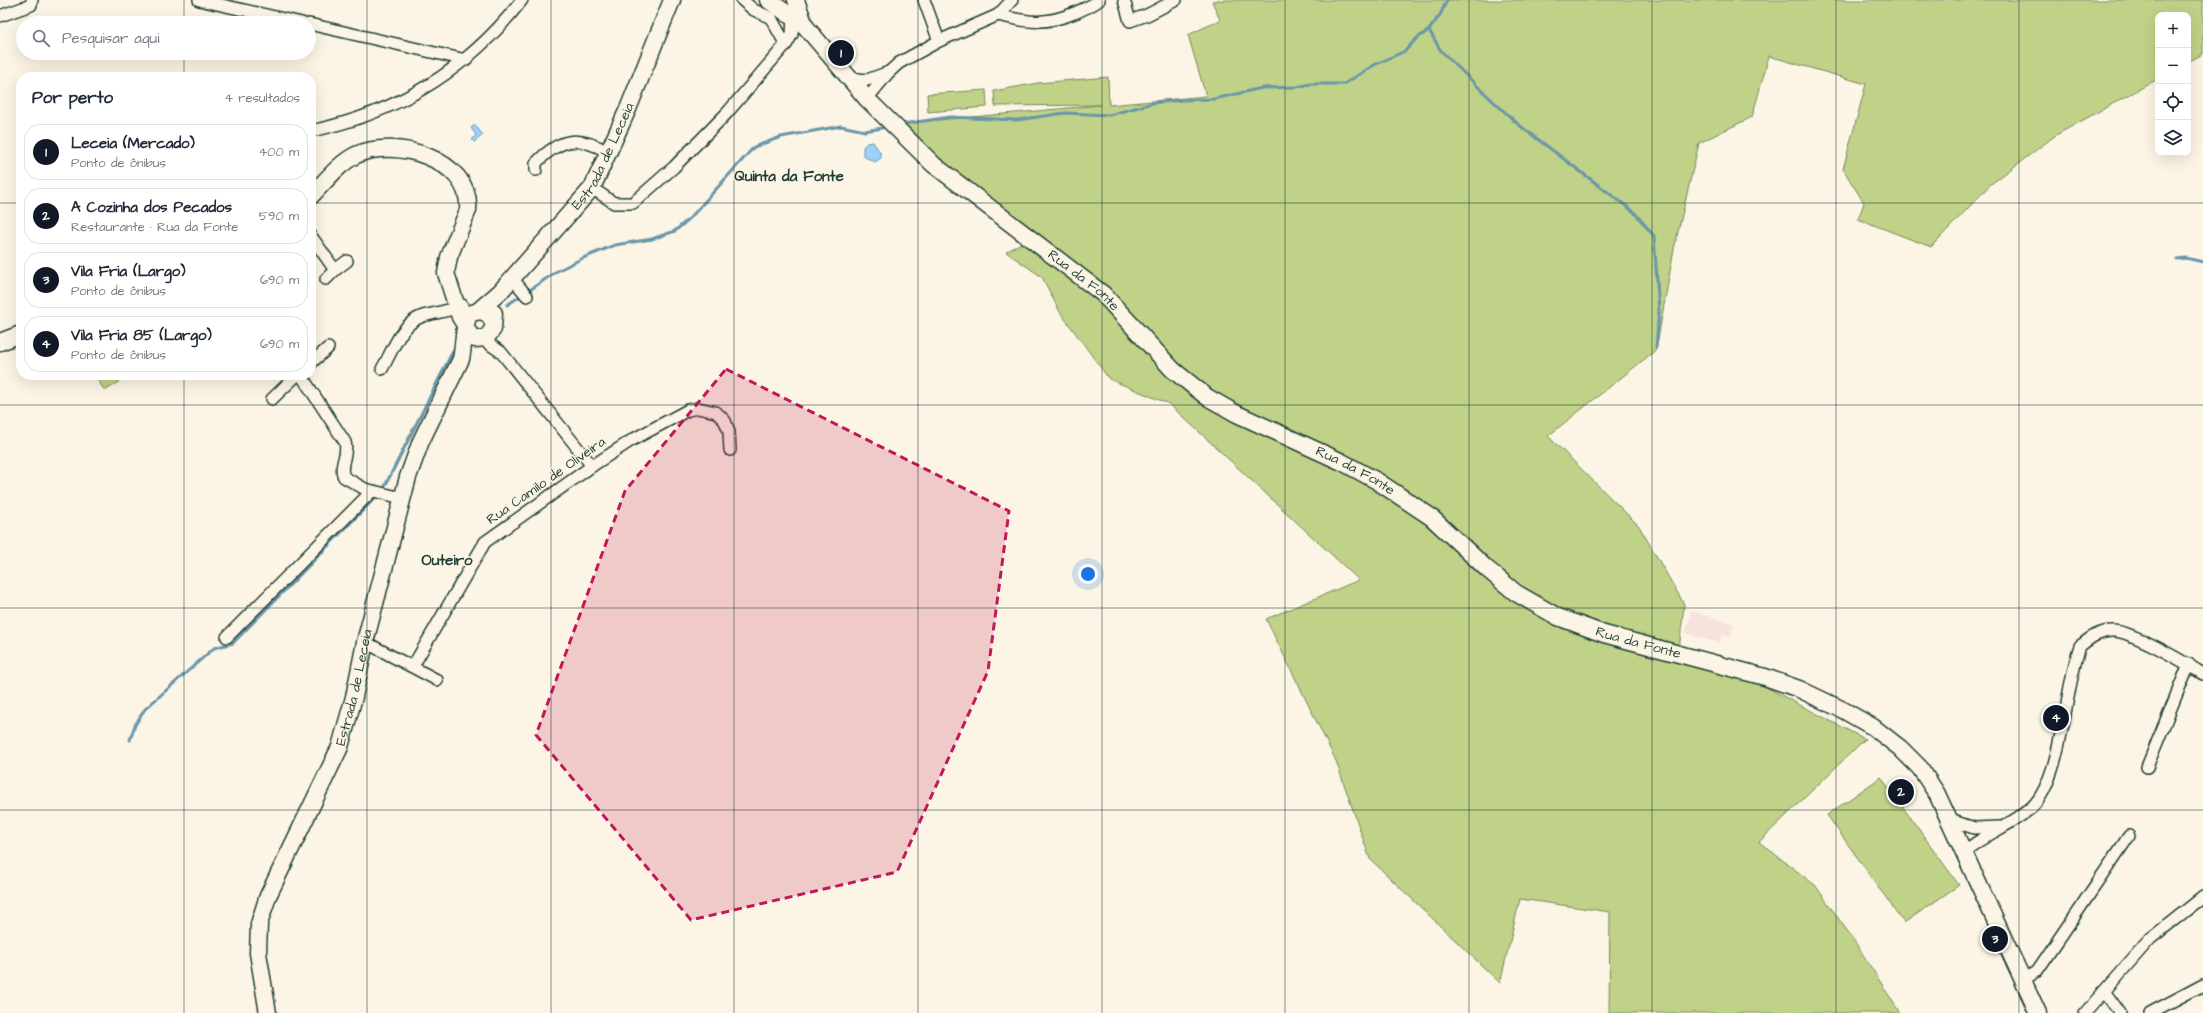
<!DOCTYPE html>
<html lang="pt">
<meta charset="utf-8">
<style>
:root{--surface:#fff;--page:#f2f2f3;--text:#1f2937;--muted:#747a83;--line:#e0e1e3;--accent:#111827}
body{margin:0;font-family:"Architects Daughter",sans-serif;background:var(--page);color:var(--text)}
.controls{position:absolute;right:12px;top:12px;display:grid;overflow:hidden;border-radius:8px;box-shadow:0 4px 16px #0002}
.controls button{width:36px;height:36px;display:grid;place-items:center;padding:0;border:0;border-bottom:1px solid var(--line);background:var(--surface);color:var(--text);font:20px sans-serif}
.you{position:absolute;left:1088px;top:574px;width:14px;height:14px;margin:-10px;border:3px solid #fff;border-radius:50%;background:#1a73e8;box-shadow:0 0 0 6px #1a73e833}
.badge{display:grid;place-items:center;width:26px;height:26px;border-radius:50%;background:var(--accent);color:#fff;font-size:13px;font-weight:700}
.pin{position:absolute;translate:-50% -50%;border:2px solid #fff;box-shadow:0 1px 4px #0006}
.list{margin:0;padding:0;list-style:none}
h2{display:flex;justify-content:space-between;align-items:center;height:52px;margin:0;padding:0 16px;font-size:17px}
h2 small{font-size:13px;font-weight:400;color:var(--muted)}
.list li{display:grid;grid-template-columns:26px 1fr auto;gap:12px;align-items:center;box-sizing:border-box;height:56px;margin:0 8px 8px;padding:0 8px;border:1px solid var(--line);border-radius:16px}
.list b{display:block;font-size:15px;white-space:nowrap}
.list p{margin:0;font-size:13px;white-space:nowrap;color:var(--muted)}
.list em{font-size:13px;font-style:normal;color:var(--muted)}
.icon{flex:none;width:22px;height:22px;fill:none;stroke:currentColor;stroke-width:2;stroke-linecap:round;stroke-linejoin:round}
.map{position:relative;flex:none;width:2203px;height:1013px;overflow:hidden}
.search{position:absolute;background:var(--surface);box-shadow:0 4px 16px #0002;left:16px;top:16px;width:300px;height:44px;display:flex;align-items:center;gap:10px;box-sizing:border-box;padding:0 14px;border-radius:22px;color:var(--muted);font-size:15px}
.panel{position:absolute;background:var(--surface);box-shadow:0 4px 16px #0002;left:16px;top:72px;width:300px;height:308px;border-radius:16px}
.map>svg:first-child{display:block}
.built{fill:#f7e2dd}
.green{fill:#c0d287;stroke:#70885e}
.water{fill:#9bd1fa;stroke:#6996ab}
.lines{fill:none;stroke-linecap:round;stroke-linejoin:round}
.stream{stroke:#6996ab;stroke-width:3}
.street-casing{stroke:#1f3d34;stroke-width:14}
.secondary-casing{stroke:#1f3d34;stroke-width:19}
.street{stroke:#fcf5e5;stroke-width:11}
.secondary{stroke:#fcf5e5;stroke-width:16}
.marked{fill:#c2185b;fill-opacity:0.2;stroke:#c2185b;stroke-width:3;stroke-dasharray:8 5;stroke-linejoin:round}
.grid{fill:none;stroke:#1f3d34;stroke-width:1;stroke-opacity:0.55}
.labels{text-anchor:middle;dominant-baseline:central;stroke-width:3;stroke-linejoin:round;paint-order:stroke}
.street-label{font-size:14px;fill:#1f3d34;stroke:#fcf5e5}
.neighbourhood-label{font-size:15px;font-weight:bold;fill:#1f3d34;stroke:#fcf5e5}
</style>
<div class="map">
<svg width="2203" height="1013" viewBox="0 0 2203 1013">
<rect width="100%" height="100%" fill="#fcf5e5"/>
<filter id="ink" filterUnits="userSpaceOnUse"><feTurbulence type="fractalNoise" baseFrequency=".025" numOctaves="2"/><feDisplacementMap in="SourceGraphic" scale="8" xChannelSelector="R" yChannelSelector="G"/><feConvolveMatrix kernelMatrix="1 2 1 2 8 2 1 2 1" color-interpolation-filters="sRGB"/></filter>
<g filter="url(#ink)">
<path class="built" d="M1691,611L1734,624L1730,637L1722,634L1719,643L1685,633Z"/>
<g class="green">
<path d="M1219,0H2203V54L2188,62V15H2158V79L2056,135L1991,184L1931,247L1858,219L1864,203L1843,169L1866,84L1769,56L1752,117L1699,143L1674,249L1656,350L1548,436L1639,526L1684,604L1678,661L1762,685L1865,739L1759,842L1815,885L1855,942L1900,1013H1609L1610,912L1520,899L1500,983L1370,859L1336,761L1266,619L1359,580L1169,404L1109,379L1060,312L1042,277L1006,252L1021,243L896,124L1101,105L995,106L994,91L1038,83L1108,77L1109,105L1206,96L1188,35L1220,20L1212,1Z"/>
<path d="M986,90L987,107L928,112L927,94Z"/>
<path d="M94,375H114L119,382L105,391Z"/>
<path d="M1881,777L1959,885L1904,923L1827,815Z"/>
</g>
<g class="water">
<path d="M475,125L483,135L474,142L472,140L476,135L471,128Z"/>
<path d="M873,142L880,152L881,158L875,162L863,156V147L867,143Z"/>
</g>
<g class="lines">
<g class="stream">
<path d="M1429,30L1441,51L1494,102L1519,125L1634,212L1654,236L1659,312L1656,347"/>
<path d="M903,124L950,117L1017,120L1065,113L1109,115L1153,103L1181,100L1214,99L1262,88L1297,87L1311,84H1344L1374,65L1405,51L1416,39L1429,30L1440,15L1447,0"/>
<path d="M2177,259L2186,258L2203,262"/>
<path d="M527,292L557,271L583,258L615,245L652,239L675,231L690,218L754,147L781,137L841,126L865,131L882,128"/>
<path d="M507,305L522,295"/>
<path d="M385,486L454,349"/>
<path d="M130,740L135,725L145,709L214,648L233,643L374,499"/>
</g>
<defs>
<g id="street">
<path d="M199,0L302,23"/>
<path d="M742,0L754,10L771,18L786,45"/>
<path d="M924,0L939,41"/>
<path d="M1124,0L1130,21L1147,15L1176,0"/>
<path d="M998,15C1029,23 1046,25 1077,12C1085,8 1092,6 1099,0"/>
<path d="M0,16L31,5L32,0"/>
<path d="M309,24L466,60"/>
<path d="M849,78L867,80L889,72"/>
<path d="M867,99L888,73L899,63L939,41L998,15L1012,0"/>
<path d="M311,131C398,113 468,70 522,0"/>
<path d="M536,170V163C560,138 578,135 608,152"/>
<path d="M592,188L614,203H633L674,167L727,113L787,43L792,34L793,17"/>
<path d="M311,236L335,270L347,261"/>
<path d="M512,278L527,296"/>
<path d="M326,279L335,270"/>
<path d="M482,339L501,352L592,466"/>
<path d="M311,363L328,348"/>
<path d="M382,369C393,350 401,323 423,316C437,312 448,312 462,305"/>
<path d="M301,375L345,442C349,454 338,466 344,477L365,489L402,498"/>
<path d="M272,399L297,375"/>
<path d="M227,637L372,491"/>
<path d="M365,642L437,680"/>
<path d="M413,666L485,542L592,466L632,440L688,410L698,408L716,412L725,421L729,432L730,450"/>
<path d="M2147,767L2189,664"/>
<path d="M1947,819L1974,828L1999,827"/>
<path d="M1964,852C1984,834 2011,826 2032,807C2062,779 2065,687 2080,646C2090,638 2099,631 2113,631C2132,631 2186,663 2203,674"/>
<path d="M2023,980L2037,971L2129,836"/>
<path d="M2104,991L2120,1013"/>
<path d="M2085,1013L2150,939L2203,897"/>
<path d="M2150,1013L2203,985"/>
</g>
<g id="secondary">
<path id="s1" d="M768,0L805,26L867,99L934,165L1103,294L1173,370L1207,397L1237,414L1342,462L1377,481L1431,517L1487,569L1516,593L1558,617L1604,634L1765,677L1799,689L1843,710L1873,727L1900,748L1920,768L1937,794L2038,1013"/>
<path d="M796,0L805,26"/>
<path d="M311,196C324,183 338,164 356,155C395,137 472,159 468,210L449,257L446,273L460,317L465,325"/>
<path id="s2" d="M478,311L500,292L592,188L628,109L672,0"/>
<path d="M466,330L475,339L486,338L493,329L494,313"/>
<path d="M0,342L21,334"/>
<path id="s3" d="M268,1013L258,953L259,924L268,896L340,747L354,697L365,642L408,477L421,441L461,359C464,346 463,321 471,313L482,311L489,315L493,322"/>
</g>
</defs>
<use href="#street" class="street-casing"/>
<use href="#secondary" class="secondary-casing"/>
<use href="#street" class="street"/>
<use href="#secondary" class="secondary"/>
</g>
</g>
<path class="marked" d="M726,369L1009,511L988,671L897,872L691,920L536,735L625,491Z"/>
<path class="grid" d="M184,0V23M367,0V1013M551,0V1013M734,0V1013M918,0V1013M1102,0V1013M1285,0V1013M1469,0V1013M1652,0V1013M1836,0V1013M2019,0V1013M184,53V77M0,203H21M311,203H2203M184,375V1013M0,405H2203M0,608H2203M0,810H2203"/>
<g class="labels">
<g class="street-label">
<text stroke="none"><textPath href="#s2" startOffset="201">Estrada de Leceia</textPath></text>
<text stroke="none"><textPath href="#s1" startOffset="424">Rua da Fonte</textPath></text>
<text stroke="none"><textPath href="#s1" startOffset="760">Rua da Fonte</textPath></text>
<text transform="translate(546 481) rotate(-35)">Rua Camilo de Oliveira</text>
<text stroke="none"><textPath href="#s1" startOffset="1096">Rua da Fonte</textPath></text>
<text stroke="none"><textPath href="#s3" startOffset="346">Estrada de Leceia</textPath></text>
</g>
<g class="neighbourhood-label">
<text x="789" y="176">Quinta da Fonte</text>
<text x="447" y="560">Outeiro</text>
</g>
</g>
</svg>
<div class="controls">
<button>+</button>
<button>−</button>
<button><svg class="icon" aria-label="locate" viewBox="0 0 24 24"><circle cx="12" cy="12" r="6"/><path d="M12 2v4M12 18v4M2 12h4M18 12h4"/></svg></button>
<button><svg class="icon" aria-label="layers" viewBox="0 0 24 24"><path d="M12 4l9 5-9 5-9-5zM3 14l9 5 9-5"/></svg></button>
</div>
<div class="you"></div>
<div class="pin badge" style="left:841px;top:53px">1</div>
<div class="pin badge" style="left:1901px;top:792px">2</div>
<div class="pin badge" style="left:1995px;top:939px">3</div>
<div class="pin badge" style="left:2056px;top:718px">4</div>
<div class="search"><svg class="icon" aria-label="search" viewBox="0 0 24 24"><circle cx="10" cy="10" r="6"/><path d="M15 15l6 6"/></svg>Pesquisar aqui</div>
<section class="panel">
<h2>Por perto<small>4 resultados</small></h2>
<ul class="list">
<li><span class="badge">1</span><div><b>Leceia (Mercado)</b><p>Ponto de ônibus</p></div><em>400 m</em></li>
<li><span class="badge">2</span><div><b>A Cozinha dos Pecados</b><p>Restaurante · Rua da Fonte</p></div><em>590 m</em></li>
<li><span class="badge">3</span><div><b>Vila Fria (Largo)</b><p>Ponto de ônibus</p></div><em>690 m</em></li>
<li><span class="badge">4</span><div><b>Vila Fria 85 (Largo)</b><p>Ponto de ônibus</p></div><em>690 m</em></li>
</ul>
</section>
</div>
